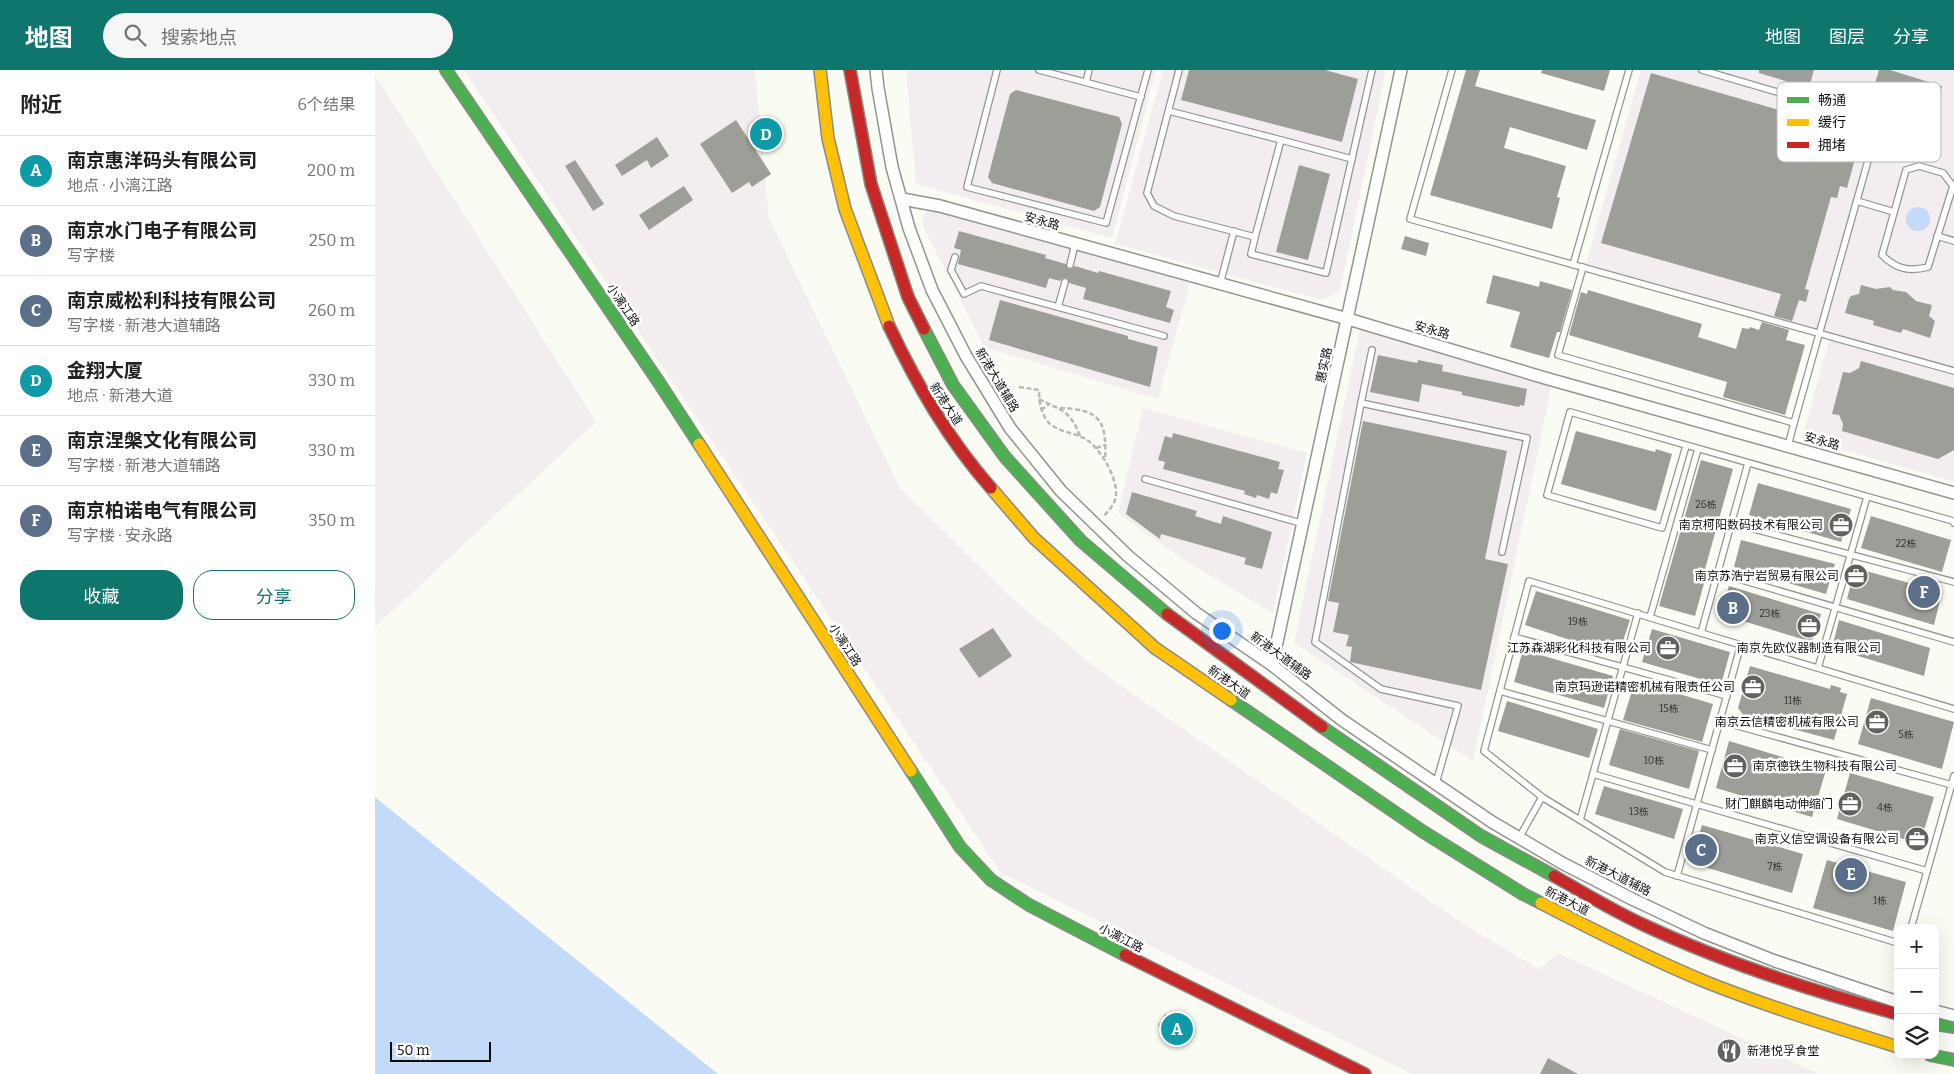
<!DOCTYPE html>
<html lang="zh">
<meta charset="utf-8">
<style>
:root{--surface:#fff;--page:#f6f6f6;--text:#202124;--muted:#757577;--line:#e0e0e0;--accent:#0f766e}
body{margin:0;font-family:Bitter,"Noto Sans SC",serif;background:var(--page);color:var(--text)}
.controls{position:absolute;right:15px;bottom:15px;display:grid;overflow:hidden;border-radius:10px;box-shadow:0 5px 20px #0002}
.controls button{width:45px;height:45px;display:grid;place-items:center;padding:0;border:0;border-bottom:1px solid var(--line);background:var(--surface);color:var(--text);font:25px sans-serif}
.scale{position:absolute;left:15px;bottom:12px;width:101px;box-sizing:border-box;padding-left:5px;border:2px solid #0e0e0e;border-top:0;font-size:14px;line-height:18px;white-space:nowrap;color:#0e0e0e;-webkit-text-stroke:4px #fff;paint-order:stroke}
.you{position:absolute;left:846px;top:560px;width:18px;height:18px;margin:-12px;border:4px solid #fff;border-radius:50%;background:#1a73e8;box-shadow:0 0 0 8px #1a73e833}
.badge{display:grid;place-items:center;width:32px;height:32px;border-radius:50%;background:var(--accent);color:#fff;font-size:16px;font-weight:700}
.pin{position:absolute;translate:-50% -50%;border:2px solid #fff;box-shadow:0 1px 5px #0006}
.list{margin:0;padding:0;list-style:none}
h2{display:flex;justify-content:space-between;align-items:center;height:65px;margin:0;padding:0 20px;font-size:21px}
h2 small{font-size:16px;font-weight:400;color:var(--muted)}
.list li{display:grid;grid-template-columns:32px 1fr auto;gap:15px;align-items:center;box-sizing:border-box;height:70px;padding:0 20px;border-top:1px solid var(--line)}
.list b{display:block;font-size:19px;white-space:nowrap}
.list p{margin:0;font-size:16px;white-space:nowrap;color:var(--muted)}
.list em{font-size:16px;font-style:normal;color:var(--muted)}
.actions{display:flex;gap:10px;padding:15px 20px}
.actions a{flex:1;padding:11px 0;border:1px solid var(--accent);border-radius:20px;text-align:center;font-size:18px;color:var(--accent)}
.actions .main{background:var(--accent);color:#fff}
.icon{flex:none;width:28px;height:28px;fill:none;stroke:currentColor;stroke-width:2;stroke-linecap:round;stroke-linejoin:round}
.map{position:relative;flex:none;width:1579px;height:1004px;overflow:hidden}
header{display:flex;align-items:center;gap:30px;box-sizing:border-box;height:70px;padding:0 25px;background:var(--accent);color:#fff}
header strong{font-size:24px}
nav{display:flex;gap:28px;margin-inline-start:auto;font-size:18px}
.search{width:350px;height:45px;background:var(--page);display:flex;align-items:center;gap:12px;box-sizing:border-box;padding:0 18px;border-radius:28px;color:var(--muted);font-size:19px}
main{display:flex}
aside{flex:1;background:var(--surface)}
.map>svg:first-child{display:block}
.industrial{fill:#f3edef}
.water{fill:#c4daf9}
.building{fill:#9e9e98}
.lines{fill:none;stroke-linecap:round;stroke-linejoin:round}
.lane-casing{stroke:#949591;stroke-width:8}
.street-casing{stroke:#949591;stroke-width:14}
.fast-casing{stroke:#8b8b87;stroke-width:14}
.slow-casing{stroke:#8b8b87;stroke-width:14}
.jam-casing{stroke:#8b8b87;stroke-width:14}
.path{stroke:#b8b8b6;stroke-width:2.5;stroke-dasharray:5 2.5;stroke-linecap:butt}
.lane{stroke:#fefefd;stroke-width:5.5}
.street{stroke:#fefefd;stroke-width:11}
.fast{stroke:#4caf50;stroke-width:11}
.slow{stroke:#ffc107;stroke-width:11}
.jam{stroke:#c62828;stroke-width:11}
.labels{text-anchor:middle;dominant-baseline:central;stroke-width:5;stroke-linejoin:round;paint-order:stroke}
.number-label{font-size:10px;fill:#323230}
.street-label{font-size:12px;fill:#0e0e0e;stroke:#fff}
.poi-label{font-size:12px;fill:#0e0e0e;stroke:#fff;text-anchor:end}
.key{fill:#fff;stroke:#b7b7b7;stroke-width:1}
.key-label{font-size:14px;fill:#0e0e0e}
</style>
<header>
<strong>地图</strong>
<div class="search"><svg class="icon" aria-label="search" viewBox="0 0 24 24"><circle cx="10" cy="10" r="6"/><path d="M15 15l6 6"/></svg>搜索地点</div>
<nav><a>地图</a><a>图层</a><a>分享</a></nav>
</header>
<main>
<aside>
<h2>附近<small>6个结果</small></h2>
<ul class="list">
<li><span class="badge" style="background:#0f9aa8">A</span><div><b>南京惠洋码头有限公司</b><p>地点 · 小漓江路</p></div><em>200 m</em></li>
<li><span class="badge" style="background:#5c6f8a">B</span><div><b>南京水门电子有限公司</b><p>写字楼</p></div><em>250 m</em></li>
<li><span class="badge" style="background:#5c6f8a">C</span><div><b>南京威松利科技有限公司</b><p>写字楼 · 新港大道辅路</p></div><em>260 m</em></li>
<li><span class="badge" style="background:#0f9aa8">D</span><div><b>金翔大厦</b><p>地点 · 新港大道</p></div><em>330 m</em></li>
<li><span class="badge" style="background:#5c6f8a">E</span><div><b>南京涅槃文化有限公司</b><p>写字楼 · 新港大道辅路</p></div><em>330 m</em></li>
<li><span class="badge" style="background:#5c6f8a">F</span><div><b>南京柏诺电气有限公司</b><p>写字楼 · 安永路</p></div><em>350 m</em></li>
</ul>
<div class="actions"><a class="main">收藏</a><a>分享</a></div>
</aside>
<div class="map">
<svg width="1579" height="1004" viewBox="0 0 1579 1004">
<rect width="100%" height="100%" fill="#fafbf2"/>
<g class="industrial">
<path d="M89,0H380L394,149L525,418L633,525L725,601L1087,853L1164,899L1183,883L1444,1004H1037L626,803Z"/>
<path d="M531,0H781L737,168L541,114Z"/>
<path d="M788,0H1011L965,221L947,230L740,174Z"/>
<path d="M1266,0H1579V412L1427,368L1456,264L1211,194Z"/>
<path d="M0,5L221,352L0,557Z"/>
<path d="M553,139L815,213L783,329L609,277L548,156V146Z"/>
<path d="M985,259L1177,314L1098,691L919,573Z"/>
<path d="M768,338L932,383L898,543L800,484L743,443Z"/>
</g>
<g class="water">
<circle cx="1543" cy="149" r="12"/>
<path d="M0,727L11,736L343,1004H0Z"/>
</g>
<g class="building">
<path d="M814,0H950L983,9L967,72L806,30Z"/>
<path d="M1091,0H1105L1100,16L1221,50L1212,80L1135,57L1129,78L1191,96L1182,127L1185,128L1177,159L1055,125Z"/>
<path d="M1167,0H1235L1229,21L1166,3Z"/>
<path d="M1384,0H1439L1434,18L1384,3Z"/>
<path d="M1504,0H1515L1567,16L1560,42L1497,23Z"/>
<path d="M1276,3L1435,49L1436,43L1452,48V52L1475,60L1472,71L1478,73L1475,83L1481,85L1472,118L1465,116L1462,128L1456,127L1430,219L1434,220L1431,232L1424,230L1417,251L1399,246L1406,224L1226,173Z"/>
<path d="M641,20L744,47L747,54L725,137L719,141L617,113L613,107L635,24Z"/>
<path d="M396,48L402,76L386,79L381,51Z"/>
<path d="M361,50L396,104L377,117L374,112L357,123L325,74Z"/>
<path d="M282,67L294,86L276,98L272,90L247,106L240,95Z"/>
<path d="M200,90L229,134L218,141L190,96Z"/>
<path d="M924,95L955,104L933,190L901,182Z"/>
<path d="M309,116L318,130L274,160L264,145Z"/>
<path d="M584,161L671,185L670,188L691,194L693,199H697L700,196L723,203L724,201L796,221L791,237L799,240L795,253L708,229L711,218L694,213L692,208H688L685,211L674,208L671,218L583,194L586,180L579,178Z"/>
<path d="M1030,166L1054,173L1051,186L1026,179Z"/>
<path d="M1118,205L1164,217L1165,211L1197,220L1185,262H1182L1174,288L1135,277L1145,242L1111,233Z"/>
<path d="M1486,215L1501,219L1515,217L1518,220L1531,222L1541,231L1557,235L1554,246L1560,251L1555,268L1528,259L1526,263L1498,255L1499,251L1470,243L1474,229L1476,226L1484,224Z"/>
<path d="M1213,220L1327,254L1323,267L1361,279L1367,258L1374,259L1375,257L1384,260L1387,252L1414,260L1411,270L1430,275L1410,345L1348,327L1352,312L1194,265L1206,222L1212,224Z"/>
<path d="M625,230L753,266V269L783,277L775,317L614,270Z"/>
<path d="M1003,285L1042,293L1043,290L1068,295L1067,301L1152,319L1149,336L1145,335L1144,337L1087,325V322L1047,314L1044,332L995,322Z"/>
<path d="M1486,291L1579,318V380L1563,389L1467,361L1468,354L1464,345L1457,344L1468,302L1475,303L1484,298Z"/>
<path d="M988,351L1132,381L1110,489L1133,494L1106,620L975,592L977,577L971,576L974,565L958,562L964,533L953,531Z"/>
<path d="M1201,361L1280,382L1281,379L1297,384L1281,441L1186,414Z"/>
<path d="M798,363L905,392L903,399L909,400L902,424L896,422L894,429L882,425L881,428L869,424L870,421L788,399L790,392L783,390L790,366L797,368Z"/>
<path d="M1326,390L1358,399L1330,499H1333L1320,546L1284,536Z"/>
<path d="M1383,413L1476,439L1466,472L1374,445Z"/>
<path d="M757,422L822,441L820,446L846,454L848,446L897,462L887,499L869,494L871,488L786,464L785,469L751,444Z"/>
<path d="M1496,446L1576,470L1567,502L1486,478Z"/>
<path d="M1366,470L1460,494L1451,524L1359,497Z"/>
<path d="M1480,498L1567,522L1559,555L1472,529Z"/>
<path d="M1354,516L1446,544L1437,572L1345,544Z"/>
<path d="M1161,521L1255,550L1243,586L1150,555Z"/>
<path d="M1464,550L1555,578L1549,606L1457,578Z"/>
<path d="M618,558L637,586L604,608L584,579Z"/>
<path d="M1277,559L1355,582L1346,615L1267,592Z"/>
<path d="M1148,580L1238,606L1229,638L1139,612Z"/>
<path d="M1375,596L1455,619L1456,615L1466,618L1465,622L1472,624L1459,670L1369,646L1363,638Z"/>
<path d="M1260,611L1338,634L1327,672L1248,650Z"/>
<path d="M1496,628L1579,652L1567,699L1483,674Z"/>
<path d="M1132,631L1223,659L1214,688L1123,661Z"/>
<path d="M1245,659L1324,681L1314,719L1234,695Z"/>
<path d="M1354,671L1451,700L1437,747L1341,718Z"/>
<path d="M1475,703L1559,727L1545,774L1462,749Z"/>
<path d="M1229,716L1308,739L1299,769L1220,744Z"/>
<path d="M1327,755L1428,784L1417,823L1316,793Z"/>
<path d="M1452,790L1531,812L1518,861L1438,838Z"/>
<path d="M790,944L820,961L813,973L783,956Z"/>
<path d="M1173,988L1203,1004H1165Z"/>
</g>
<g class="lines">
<defs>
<g id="lane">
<path d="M622,0L592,117L731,153L773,0"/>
<path d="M664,0L766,27"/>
<path d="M1077,0L1035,149L1579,301"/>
<path d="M1327,0L1504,52"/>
<path d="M711,12L714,0"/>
<path d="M794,41L906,70L880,167L799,146L779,136L772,123L804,0"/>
<path d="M906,70L977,89"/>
<path d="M1544,96L1568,103L1578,116L1553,197C1534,202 1521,199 1507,185L1531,100Z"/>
<path d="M1482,131L1519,142"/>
<path d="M1562,166L1579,171"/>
<path d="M880,167L876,184L951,203L997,0"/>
<path d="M580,187L576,200L589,224L606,216L789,266"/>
<path d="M695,195L700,174"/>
<path d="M1198,195L1254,0"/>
<path d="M1208,197L1183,285L1419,353L1509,34L1556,48"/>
<path d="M845,214L859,161"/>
<path d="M683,237L690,212"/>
<path d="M986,333L997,280"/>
<path d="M1311,376L1287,458L1172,425L1195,342L1578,451L1579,453"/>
<path d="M1413,376L1419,353"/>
<path d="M770,409L929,454"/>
<path d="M1356,453L1579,512"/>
<path d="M1343,503L1579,572"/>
<path d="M1275,547L1323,379"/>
<path d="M1326,563L1579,639"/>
<path d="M1139,567L1352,626"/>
<path d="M1443,598L1492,427"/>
<path d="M1125,621L1337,680"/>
<path d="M1345,651L1577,715"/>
<path d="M1218,704L1552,801"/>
<path d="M1061,713L1083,636L1006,619L940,572L986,333L1152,368L1127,482"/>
<path d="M1167,727L1109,681L1154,511L1326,563L1373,393"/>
<path d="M1205,750L1263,543"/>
<path d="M1144,768L1167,727L1290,802L1523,873"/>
<path d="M1302,806L1366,574"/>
<path d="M1536,858L1579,706"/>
</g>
<g id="street">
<path d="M501,0L503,18L517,97L534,158L557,220L591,286L635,358L686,421L753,486L821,543L897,595L967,650L1117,752L1187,793L1257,829L1329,863L1400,891L1523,932"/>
<path d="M527,129L565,136L973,249L1170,308L1579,423"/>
<path d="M897,595L1026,0"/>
<path d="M1560,941L1579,946"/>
</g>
<g id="fast">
<path d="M71,0L283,311L324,374"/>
<path d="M549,259L578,315L630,387L706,471L792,544"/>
<path d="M856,630L1047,761L1148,824L1166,833"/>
<path d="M947,657L1106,766L1179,806"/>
<path d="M536,701L585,777L616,810L654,835L750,885"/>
<path d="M1560,954L1579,957"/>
<path d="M1555,985L1579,990"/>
</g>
<g id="slow">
<path d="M445,0L453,68L470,139L514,256"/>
<path d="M324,374L536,701"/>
<path d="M616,418L659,468L780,578L856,630"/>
<path d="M1166,833C1220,861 1275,889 1331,912C1394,937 1459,957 1523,977"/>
</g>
<g id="jam">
<path d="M475,0L496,114L533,227L549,259"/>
<path d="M514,256C542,315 573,369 616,418"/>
<path d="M792,544L947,657"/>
<path d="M1179,806C1209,823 1238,841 1269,855C1350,893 1437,921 1523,944"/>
<path d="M750,885L990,1004"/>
</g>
</defs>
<use href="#lane" class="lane-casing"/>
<use href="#street" class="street-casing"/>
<use href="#fast" class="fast-casing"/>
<use href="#slow" class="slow-casing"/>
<use href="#jam" class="jam-casing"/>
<g class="path">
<path d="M644,317L664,320C664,332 666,344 674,353C685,363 700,362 712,370C726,379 746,413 740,430C738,436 733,441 729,446"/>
<path d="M664,329C687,341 695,340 705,366"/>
<path d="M685,338C726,339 732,352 730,390"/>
<path d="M666,340L674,334"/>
<path d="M721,378L731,375"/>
</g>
<use href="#lane" class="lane"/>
<use href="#street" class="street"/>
<use href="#fast" class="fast"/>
<use href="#slow" class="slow"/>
<use href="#jam" class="jam"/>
</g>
<defs>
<symbol id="office-disc" viewBox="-11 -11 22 22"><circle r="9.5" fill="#61615e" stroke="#fff"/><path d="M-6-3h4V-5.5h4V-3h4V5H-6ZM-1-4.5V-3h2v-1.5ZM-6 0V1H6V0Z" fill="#fff"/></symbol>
<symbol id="restaurant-disc" viewBox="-11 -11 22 22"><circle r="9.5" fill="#61615e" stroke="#fff"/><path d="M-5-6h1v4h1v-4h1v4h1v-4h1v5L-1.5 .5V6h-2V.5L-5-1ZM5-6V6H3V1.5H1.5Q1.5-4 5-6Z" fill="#fff"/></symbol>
</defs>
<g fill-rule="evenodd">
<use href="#office-disc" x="1452" y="441" width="28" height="28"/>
<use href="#office-disc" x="1467" y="492" width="28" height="28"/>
<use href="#office-disc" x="1420" y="542" width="28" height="28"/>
<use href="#office-disc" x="1279" y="564" width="28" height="28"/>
<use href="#office-disc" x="1364" y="603" width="28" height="28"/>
<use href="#office-disc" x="1488" y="638" width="28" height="28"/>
<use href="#office-disc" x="1346" y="682" width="28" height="28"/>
<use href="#office-disc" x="1461" y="720" width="28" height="28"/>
<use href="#office-disc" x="1528" y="755" width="28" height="28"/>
<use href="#restaurant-disc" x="1340" y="967" width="28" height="28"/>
</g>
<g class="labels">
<g class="number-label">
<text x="1331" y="435">26栋</text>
<text x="1531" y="474">22栋</text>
<text x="1395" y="544">23栋</text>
<text x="1203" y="552">19栋</text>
<text x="1418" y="631">11栋</text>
<text x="1294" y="639">15栋</text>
<text x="1531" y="665">5栋</text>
<text x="1279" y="691">10栋</text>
<text x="1510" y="738">4栋</text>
<text x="1264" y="742">13栋</text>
<text x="1400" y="797">7栋</text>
<text x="1505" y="831">1栋</text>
</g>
<g class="street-label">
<text transform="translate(667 151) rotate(16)">安永路</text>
<text transform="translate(248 235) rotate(56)">小漓江路</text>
<text transform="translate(1057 260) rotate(16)">安永路</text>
<text transform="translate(949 295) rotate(-78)">惠实路</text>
<text transform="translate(622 310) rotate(59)">新港大道辅路</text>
<text transform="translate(571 334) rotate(57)">新港大道</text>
<text transform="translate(1447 371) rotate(16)">安永路</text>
<text transform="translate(470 575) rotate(57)">小漓江路</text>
<text transform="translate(906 586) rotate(36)">新港大道辅路</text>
<text transform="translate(854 612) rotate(35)">新港大道</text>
<text transform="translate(1243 806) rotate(27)">新港大道辅路</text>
<text transform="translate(1192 831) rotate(27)">新港大道</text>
<text transform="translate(746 868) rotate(27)">小漓江路</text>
</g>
<g class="poi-label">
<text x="1448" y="455">南京柯阳数码技术有限公司</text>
<text x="1464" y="506">南京苏浩宁岩贸易有限公司</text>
<text x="1276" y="578">江苏森湖彩化科技有限公司</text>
<text x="1434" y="578" text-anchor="middle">南京先欧仪器制造有限公司</text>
<text x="1360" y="617">南京玛逊诺精密机械有限责任公司</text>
<text x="1484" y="652">南京云信精密机械有限公司</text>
<text x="1378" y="696" text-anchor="start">南京德铁生物科技有限公司</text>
<text x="1458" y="734">财门麒麟电动伸缩门</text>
<text x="1524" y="769">南京义信空调设备有限公司</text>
<text x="1372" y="981" text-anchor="start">新港悦孚食堂</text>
</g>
</g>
<rect x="1402" y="12" width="164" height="80" rx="8" class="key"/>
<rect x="1412" y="27" width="22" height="6" fill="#4caf50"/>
<rect x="1412" y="49" width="22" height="7" fill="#ffc107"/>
<rect x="1412" y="72" width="22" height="6" fill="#c62828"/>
<g class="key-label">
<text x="1443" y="35">畅通</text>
<text x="1443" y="57">缓行</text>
<text x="1443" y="80">拥堵</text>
</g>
</svg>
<div class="controls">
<button>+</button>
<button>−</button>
<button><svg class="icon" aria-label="layers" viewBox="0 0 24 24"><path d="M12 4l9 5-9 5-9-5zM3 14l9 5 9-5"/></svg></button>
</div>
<div class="scale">50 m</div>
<div class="you"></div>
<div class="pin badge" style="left:802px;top:959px;background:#0f9aa8">A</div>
<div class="pin badge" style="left:1358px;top:538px;background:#5c6f8a">B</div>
<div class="pin badge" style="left:1326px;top:780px;background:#5c6f8a">C</div>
<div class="pin badge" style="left:391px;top:64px;background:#0f9aa8">D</div>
<div class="pin badge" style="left:1476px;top:804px;background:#5c6f8a">E</div>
<div class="pin badge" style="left:1549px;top:522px;background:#5c6f8a">F</div>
</div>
</main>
